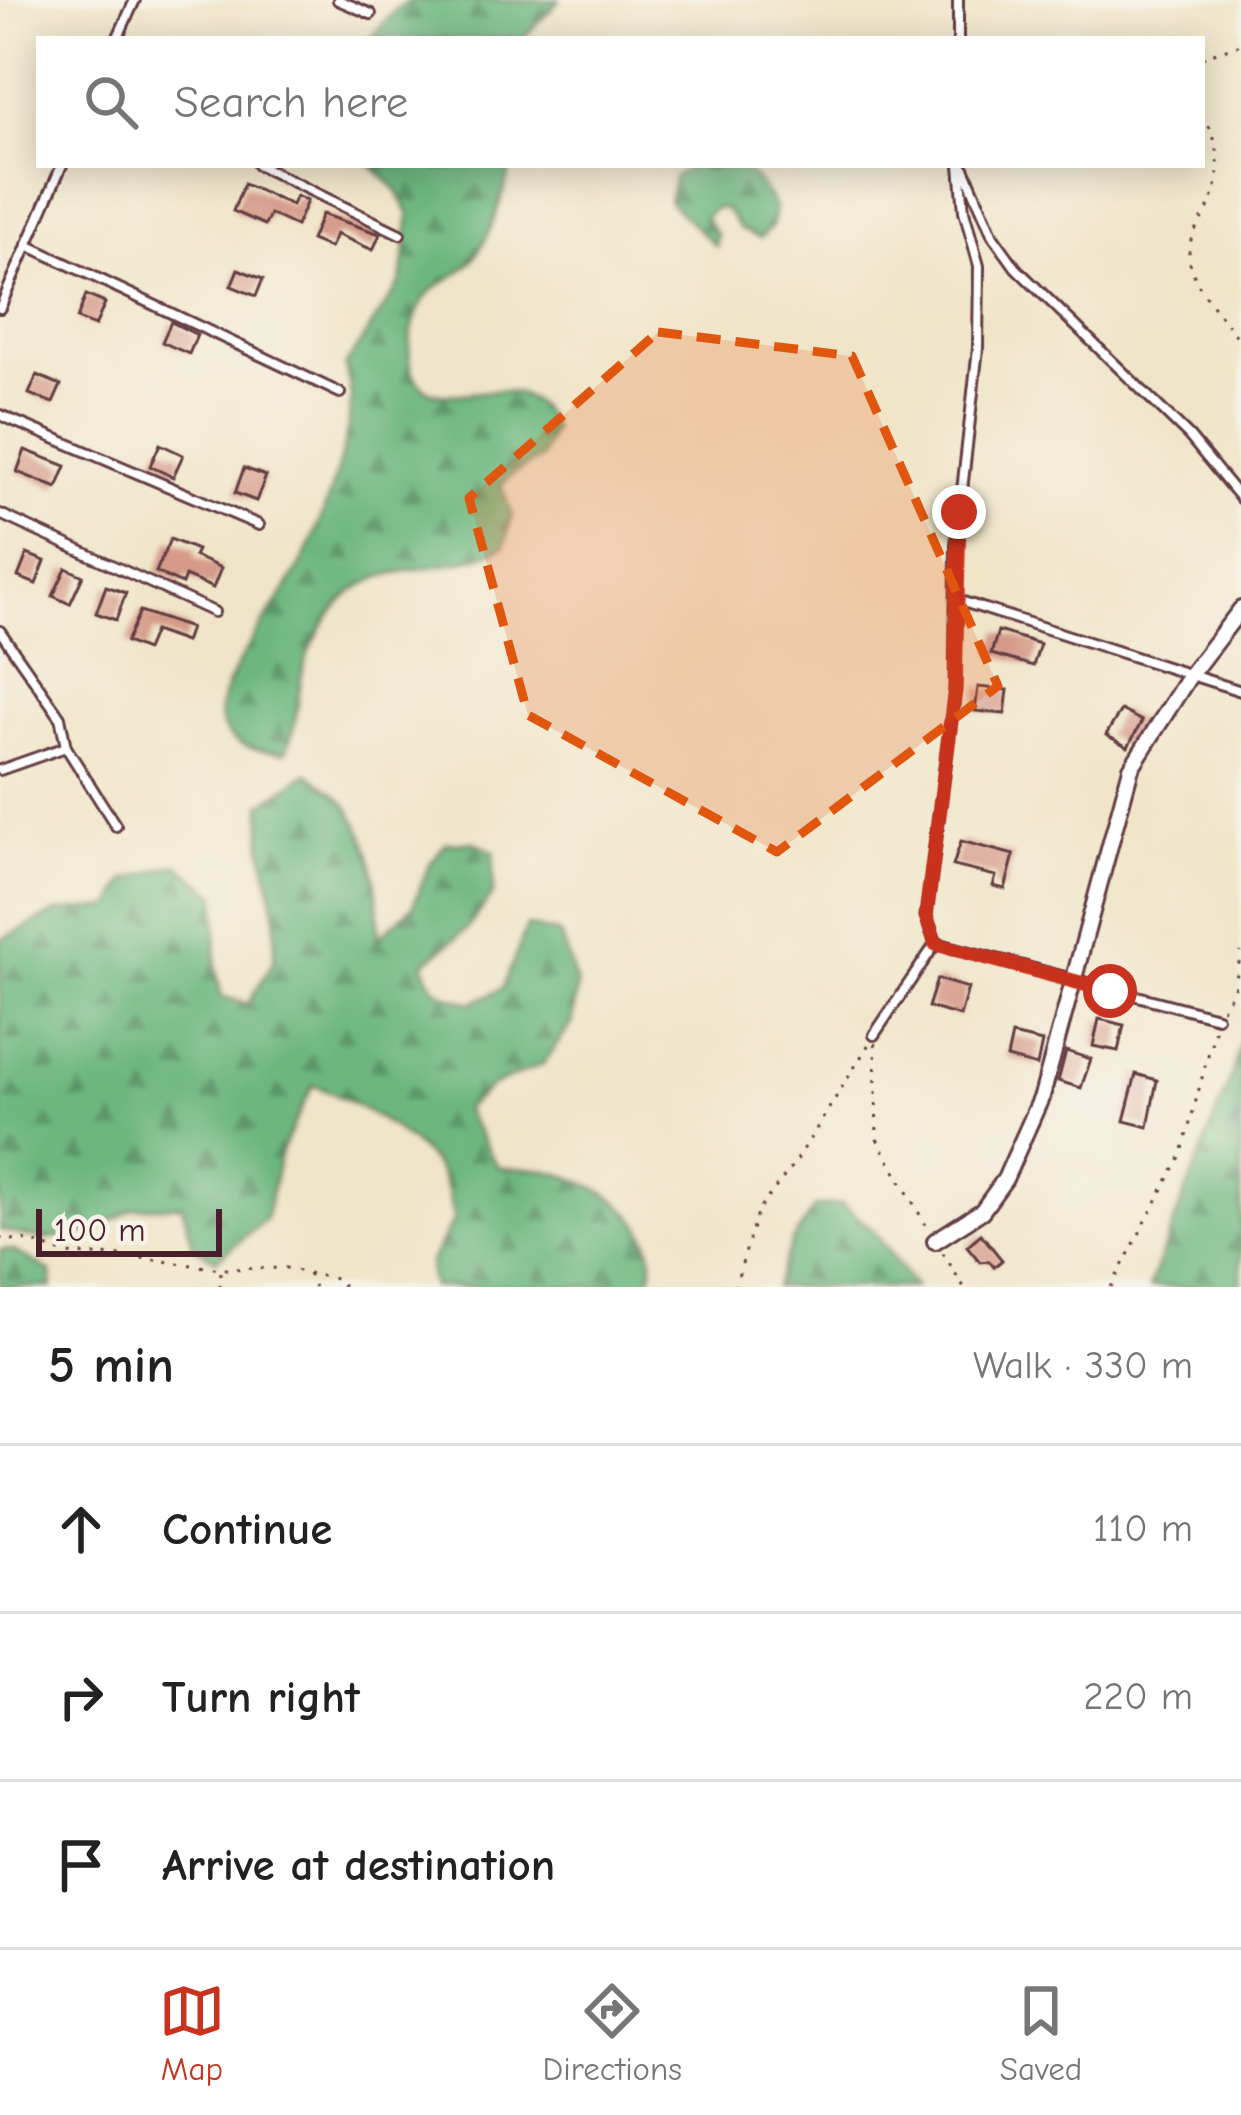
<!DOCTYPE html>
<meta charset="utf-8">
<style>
:root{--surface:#fff;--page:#f6f6f6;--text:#222;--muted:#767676;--line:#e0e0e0;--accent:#c8321e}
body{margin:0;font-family:"Comic Neue",sans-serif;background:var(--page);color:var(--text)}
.scale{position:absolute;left:36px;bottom:30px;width:186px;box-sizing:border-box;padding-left:12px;border:6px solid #4a1f2b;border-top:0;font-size:33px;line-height:42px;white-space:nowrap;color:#4a1f2b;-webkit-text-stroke:9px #f7f3e8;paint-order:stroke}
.stop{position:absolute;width:36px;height:36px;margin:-27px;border:9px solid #c8321e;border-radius:50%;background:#fff}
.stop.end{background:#c8321e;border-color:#fff;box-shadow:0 3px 12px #0008}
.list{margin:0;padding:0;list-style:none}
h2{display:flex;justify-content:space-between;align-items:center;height:156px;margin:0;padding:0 48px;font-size:51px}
h2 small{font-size:39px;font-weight:400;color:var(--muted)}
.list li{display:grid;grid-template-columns:78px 1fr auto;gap:36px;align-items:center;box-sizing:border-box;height:168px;padding:0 48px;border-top:3px solid var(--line)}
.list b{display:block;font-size:45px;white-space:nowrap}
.list em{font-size:39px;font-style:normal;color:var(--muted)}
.icon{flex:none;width:66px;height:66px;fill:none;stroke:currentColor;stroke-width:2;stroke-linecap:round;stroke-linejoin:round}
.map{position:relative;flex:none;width:1241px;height:1287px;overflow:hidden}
.search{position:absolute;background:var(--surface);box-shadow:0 6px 30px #0003;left:36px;right:36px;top:36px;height:132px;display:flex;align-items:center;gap:30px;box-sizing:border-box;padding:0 42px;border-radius:0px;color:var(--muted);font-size:45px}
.sheet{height:660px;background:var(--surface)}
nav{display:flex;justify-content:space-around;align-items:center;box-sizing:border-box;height:168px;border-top:3px solid var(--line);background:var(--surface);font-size:33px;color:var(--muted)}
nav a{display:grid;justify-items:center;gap:6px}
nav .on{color:var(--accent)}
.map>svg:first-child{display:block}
.forest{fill:url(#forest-firs);stroke:#5c6b55;stroke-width:3}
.building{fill:#d69a88}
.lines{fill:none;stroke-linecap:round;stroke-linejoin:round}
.lane-casing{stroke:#633d43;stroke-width:14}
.street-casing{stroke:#633d43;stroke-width:20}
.path{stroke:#633d43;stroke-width:3;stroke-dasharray:3 9;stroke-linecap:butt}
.lane{stroke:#fff;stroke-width:8}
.street{stroke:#fff;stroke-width:14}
.route{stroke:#c8321e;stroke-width:15}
.marked{fill:#e0560e;fill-opacity:0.2;stroke:#e0560e;stroke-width:9;stroke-dasharray:24 15;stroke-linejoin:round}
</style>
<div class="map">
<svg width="1241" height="1287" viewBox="0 0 1241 1287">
<defs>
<pattern id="forest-firs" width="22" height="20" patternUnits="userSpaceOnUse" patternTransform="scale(3)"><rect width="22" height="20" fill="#6db77f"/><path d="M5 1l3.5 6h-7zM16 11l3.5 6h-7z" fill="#5c9468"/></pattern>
</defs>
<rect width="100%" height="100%" fill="#f7f3e8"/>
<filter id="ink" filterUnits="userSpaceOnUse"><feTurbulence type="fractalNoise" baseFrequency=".00833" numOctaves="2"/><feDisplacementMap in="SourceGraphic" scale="24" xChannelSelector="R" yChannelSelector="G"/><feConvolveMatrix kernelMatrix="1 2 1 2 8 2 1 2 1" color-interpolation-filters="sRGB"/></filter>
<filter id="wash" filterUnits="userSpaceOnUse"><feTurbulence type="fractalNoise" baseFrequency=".004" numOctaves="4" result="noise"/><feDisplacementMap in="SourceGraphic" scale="48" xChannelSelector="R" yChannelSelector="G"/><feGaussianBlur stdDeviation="2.7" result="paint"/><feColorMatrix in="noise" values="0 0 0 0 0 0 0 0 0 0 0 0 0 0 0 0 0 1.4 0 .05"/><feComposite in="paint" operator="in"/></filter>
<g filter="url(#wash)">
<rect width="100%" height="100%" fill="#f0e5c9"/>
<g class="forest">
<path d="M412,0H560L522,39H370L397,9Z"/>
<path d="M371,165H512C501,196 493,233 473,259C462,274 442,280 429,293C411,313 399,368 423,387C456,414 520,358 553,428L541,458L513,474L501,485L512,515L504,547C419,586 357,544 309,652C295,684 301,721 285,752C259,751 224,748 220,715C217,682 281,601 298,570C319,533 349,444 351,402C352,391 347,378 345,366L401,282L410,215L395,188Z"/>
<path d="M695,165C741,165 750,166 775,207L772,227L760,238L740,229L726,209L714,208L705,218L717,235L716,246L669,202L674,176Z"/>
<path d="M307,773C321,784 341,795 350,810C373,845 381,898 378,938L413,906L429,865L446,843L474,842L494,852L493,894L466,930L424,963C431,993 444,996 472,1003L503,988L527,926L560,934L577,985L572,1024L543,1064L492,1086L464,1109L498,1167C514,1171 529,1166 544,1170C601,1183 667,1220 649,1287H432L429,1264L454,1219C450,1205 447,1185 439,1172C416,1136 353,1100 313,1085L281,1151L265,1220L216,1260L194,1247L182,1205L134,1208L95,1231L44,1240L0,1230V940L57,912L112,907L125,881L177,864L217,895L216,966L221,996L248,1004L274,960L276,916L262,845V804Z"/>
<path d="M1241,1039V1287H1149L1231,1077Z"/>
<path d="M842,1204L872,1229L915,1287H775L792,1241L815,1207Z"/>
<path d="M0,1249L14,1251L51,1272L52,1287H0Z"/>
</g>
<g id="blocks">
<g class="building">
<path d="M244,184L292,205L296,196L307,201L296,226L270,214L265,225L233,211Z"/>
<path d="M322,214L380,234L373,250L336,234L330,248L311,240Z"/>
<path d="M238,269L263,279L256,296L231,286Z"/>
<path d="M86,295L105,303L95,326L77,319Z"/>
<path d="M171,322L197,335L189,354L162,342Z"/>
<path d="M37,375L61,385L53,403L29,394Z"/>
<path d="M160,444L183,455L173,477L150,466Z"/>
<path d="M25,450L66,466L57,488L17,472Z"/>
<path d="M244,468L266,476L256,501L235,493Z"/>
<path d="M170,539L197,550L194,556L221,568L213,588L185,576L182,584L156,572Z"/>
<path d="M27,554L45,561L36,584L18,577Z"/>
<path d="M66,568L83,576L70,604L53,596Z"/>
<path d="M106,586L126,593L116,620L96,613Z"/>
<path d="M140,611L190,628L185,642L154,631L146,650L126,642Z"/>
<path d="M998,631L1040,644L1033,666L991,654Z"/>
<path d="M978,687L1008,690L1005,714L975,711Z"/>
<path d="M1121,710L1142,721L1128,747L1106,735Z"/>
<path d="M961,841L1014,855L1005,889L993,886L996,876L953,866Z"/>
<path d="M937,979L968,988L960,1016L928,1007Z"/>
<path d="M1099,1019L1124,1025L1118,1051L1093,1046Z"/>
<path d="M1012,1035L1042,1042L1037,1066L1007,1058Z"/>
<path d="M1066,1051L1091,1059L1081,1088L1058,1081Z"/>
<path d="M1136,1074L1157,1080L1148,1127L1124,1121Z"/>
<path d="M981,1234L1002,1260L994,1267L989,1261L980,1262L967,1246Z"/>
</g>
</g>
</g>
<g filter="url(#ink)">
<use href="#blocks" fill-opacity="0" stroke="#633d43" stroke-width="3"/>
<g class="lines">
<defs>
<g id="lane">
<path d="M338,0L371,14"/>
<path d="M958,0V39"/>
<path d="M117,39L135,0"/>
<path d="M258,165L400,234"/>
<path d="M964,168L993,236L1016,268L1189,436L1241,499"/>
<path d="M27,245L340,393"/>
<path d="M0,308L62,165"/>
<path d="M0,415L259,525"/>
<path d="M0,514L214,612"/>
<path d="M957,600L1241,691"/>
<path d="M0,631L60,717L66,747L0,770"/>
<path d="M66,747L116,826"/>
<path d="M936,943L1217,1017"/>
<path d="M874,1035L936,943L926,916L955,689L956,544L978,348L979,266L964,211L960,165"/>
</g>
<path id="street" d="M935,1241L982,1211L1005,1179L1042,1096L1131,768L1190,675L1241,609"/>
</defs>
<use href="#lane" class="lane-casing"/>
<use href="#street" class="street-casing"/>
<g class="path">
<path d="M1202,57L1241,44"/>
<path d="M1202,116C1221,139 1223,176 1210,204C1203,221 1188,234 1189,255C1190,285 1224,318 1241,342"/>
<path d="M1222,1009L1234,989L1241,952"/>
<path d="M875,1043L877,1139L928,1229"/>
<path d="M0,1239L30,1241L65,1254L126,1256L221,1269L286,1268L335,1279L345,1287"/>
<path d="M943,1253L964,1287"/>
<path d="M308,1274L314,1287"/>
<path d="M220,1287L221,1271"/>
<path d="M735,1287L758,1210L795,1163L869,1044"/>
<path d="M1111,1287L1182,1153L1215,1029"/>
</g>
<use href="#lane" class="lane"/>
<use href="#street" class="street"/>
</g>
</g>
<g class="lines" filter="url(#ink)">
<path class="route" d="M959,512L955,689L926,916L936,944L1110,991"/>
</g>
<path class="marked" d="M658,332L852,356L998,686L777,852L528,715L469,498Z"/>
</svg>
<div class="scale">100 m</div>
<div class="stop" style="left:1110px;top:991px"></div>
<div class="stop end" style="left:959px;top:512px"></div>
<div class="search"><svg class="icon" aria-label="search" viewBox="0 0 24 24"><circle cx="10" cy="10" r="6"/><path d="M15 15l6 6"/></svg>Search here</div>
</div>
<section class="sheet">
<h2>5 min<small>Walk · 330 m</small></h2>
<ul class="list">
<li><svg class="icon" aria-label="ahead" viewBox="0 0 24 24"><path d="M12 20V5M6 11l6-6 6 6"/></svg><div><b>Continue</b></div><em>110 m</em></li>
<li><svg class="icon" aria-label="right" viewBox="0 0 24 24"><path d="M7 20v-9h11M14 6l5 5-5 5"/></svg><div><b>Turn right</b></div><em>220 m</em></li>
<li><svg class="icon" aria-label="arrive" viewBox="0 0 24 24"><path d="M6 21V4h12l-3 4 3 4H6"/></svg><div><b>Arrive at destination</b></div></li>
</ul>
</section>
<nav>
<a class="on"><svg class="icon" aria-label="map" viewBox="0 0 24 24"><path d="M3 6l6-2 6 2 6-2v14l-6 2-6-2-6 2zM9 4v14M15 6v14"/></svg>Map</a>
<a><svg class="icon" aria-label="directions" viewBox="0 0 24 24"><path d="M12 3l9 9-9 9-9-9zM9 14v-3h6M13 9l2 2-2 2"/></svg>Directions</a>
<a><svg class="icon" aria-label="saved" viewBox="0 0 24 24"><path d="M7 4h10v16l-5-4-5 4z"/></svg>Saved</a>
</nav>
